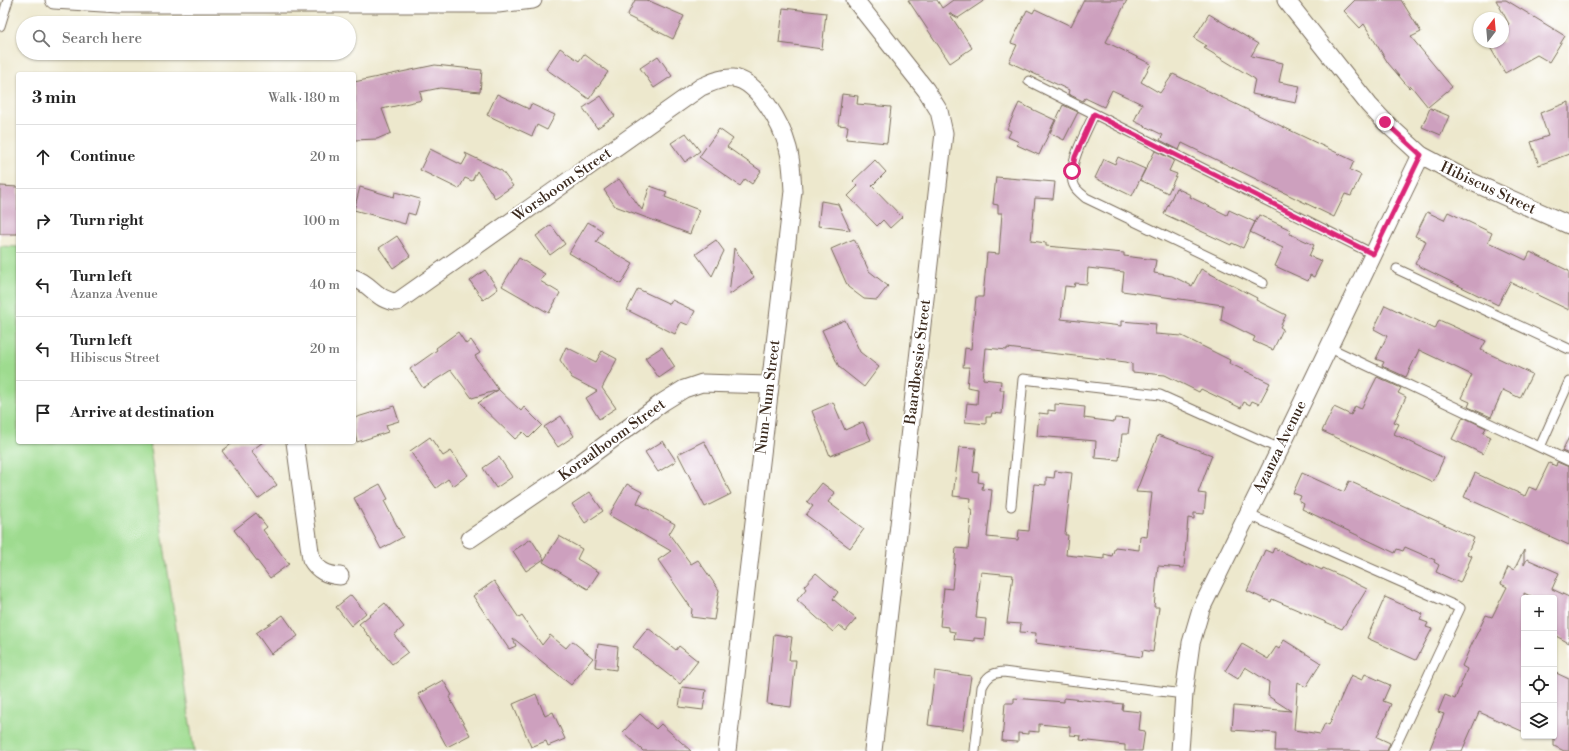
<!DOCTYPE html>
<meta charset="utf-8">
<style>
:root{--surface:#fff;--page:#f2f2f2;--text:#222;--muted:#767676;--line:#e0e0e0}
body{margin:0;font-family:"Libre Bodoni",serif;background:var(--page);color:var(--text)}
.controls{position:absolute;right:12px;bottom:12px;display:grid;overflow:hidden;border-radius:4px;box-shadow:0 1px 3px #0004}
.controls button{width:36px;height:36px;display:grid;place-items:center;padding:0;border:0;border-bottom:1px solid var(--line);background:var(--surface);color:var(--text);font:20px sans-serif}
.compass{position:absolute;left:1473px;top:12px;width:36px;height:36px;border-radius:50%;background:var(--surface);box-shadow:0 1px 3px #0004;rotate:16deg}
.stop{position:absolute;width:12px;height:12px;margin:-9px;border:3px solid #db2777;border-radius:50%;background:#fff}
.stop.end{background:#db2777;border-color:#fff;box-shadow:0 1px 4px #0008}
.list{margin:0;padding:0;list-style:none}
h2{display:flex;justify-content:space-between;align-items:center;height:52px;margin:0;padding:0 16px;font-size:17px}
h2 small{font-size:13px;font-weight:400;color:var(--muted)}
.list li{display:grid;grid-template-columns:26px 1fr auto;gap:12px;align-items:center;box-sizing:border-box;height:64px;padding:0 16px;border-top:1px solid var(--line)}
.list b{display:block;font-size:15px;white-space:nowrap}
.list p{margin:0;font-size:13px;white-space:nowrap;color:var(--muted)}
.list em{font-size:13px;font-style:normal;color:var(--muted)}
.icon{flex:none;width:22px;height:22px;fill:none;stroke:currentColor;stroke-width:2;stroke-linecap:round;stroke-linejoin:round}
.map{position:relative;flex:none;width:1569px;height:751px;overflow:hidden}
.search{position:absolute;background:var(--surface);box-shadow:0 1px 3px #0004;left:16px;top:16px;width:340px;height:44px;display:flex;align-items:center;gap:10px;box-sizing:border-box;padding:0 14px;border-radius:22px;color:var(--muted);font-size:15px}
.panel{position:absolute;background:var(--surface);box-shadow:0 1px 3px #0004;left:16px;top:72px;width:340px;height:372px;border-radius:4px}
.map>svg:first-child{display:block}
.green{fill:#9edb8f;stroke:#6c8256}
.building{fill:#cda0be}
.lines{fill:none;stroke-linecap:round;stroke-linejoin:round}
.lane-casing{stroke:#796c5b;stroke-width:11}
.street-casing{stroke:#796c5b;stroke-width:19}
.lane{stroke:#fff;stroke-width:9}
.street{stroke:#fff;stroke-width:17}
.route{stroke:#db2777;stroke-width:5}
.labels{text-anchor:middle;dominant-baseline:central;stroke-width:4;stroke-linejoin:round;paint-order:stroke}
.street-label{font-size:15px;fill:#3b2a1e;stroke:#fff}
</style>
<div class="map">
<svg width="1569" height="751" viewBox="0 0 1569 751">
<rect width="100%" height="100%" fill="#fff"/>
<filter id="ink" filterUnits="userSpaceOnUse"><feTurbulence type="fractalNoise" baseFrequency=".025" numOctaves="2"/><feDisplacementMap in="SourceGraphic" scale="8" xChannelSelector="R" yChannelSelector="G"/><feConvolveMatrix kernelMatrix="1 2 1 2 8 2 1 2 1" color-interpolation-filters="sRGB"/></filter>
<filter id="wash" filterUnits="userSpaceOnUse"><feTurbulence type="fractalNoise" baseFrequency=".012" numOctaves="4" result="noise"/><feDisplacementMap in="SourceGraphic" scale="16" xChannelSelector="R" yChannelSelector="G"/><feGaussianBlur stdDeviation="0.9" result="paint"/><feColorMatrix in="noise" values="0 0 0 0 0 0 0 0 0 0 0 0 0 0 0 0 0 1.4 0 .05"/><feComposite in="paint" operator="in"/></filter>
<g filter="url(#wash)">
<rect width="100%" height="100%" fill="#ede8cd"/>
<path class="green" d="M0,246L18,247V442H149L194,751H0Z"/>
<g id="blocks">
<g class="building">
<path d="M635,0H647L684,16L673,39L627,16Z"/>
<path d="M908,0H937L942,8L953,0H985L958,18L949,13L972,48L950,63Z"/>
<path d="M1084,0H1127L1106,42L1151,64L1141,82L1160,93L1173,74L1354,161L1350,170L1361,175L1351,196L1345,194L1334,217L1182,143L1179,150L1160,140L1163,135L1134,121L1142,104L1112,90L1104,107L1085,98L1083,101L1068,94L1069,90L1009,62L1017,45L1011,43L1027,10L1033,13L1035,9L1071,26Z"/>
<path d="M1355,0H1401L1421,32L1411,37L1452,87L1428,107L1411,86L1409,88L1388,63L1364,24L1360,28L1344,11Z"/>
<path d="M1496,0H1506L1565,36L1549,62L1537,55L1505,73L1487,42H1503V28L1509,24Z"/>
<path d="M783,8L826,13L822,49L779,43Z"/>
<path d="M1209,14L1258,44L1251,56L1283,63L1279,82L1300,86L1296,103L1252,94L1255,79L1204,48L1205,46H1207L1194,38Z"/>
<path d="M560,48L579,61L584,54L608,72L589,99L546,69Z"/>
<path d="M658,56L672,76L654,88L640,68Z"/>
<path d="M435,65L482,70L480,92L440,88L420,92L422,100L382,109L391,133L377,139L354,140V82Z"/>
<path d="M497,94L529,109L531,104L555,115L547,130L537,125L532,136L487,115Z"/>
<path d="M842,94L858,96L857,104L891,107L887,143L846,139L848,126L838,125Z"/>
<path d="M601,96L615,116L597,128L583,108Z"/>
<path d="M1569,102V154L1539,165L1531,142L1548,136L1540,113Z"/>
<path d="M1019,103L1055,120L1039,155L1017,145L1019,142L1008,137L1011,131L1007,129Z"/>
<path d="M1063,105L1078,112L1064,140L1050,133Z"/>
<path d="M1430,108L1449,116L1441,135L1422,127Z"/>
<path d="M719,129L733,139L727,147L761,171L752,184L745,179L740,186L699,157Z"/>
<path d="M686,133L700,151L685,162L671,143Z"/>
<path d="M430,149L462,165L467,156L465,153L502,171L513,186L495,198L477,171L472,181L465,178L459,189L420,170Z"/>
<path d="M1155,151L1174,160L1169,171L1177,174L1168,193L1140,180Z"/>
<path d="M1118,157L1145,169L1132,196L1095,178L1104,159L1115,164Z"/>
<path d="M875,160L886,172L872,186L902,217L890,228L883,220L877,226L848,196L858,186L853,181Z"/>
<path d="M996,177L1055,182L1053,199L1035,198L1031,241L1046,243V246L1124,253V256L1156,260L1154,273L1172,276L1192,286L1201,269L1257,298L1256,300L1286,315L1280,327L1283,329L1273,350L1253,341L1255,337L1221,320L1223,305L1122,291L1124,272L1088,268L1087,284L1075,283L1074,287L1065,286L1061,319L1121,326V321L1156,324L1155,334L1182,336L1230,360L1229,363L1270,383L1259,404L1252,401L1250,405L1244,402L1241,408L1201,389L1199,392L1165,375L1132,372V364L1126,362L1007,348V350L986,348L983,379L1001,381L1000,390H1004L1002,414L992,413L991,417H986V424L965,422L967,403L977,404L978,389L967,387L969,367H963L965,348L971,349L976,297H983L987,253L999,254L1002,213H998V205L993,204Z"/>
<path d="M619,179L642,210L650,186L667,192L665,197L699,210L690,234L615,206L604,190Z"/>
<path d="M0,186L18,187V234H0Z"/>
<path d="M360,187L394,197L395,192L420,199L415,215L408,213L405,224L354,210Z"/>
<path d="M1176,188L1191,195L1190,197L1227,215L1229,210L1255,222L1243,248L1232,243L1231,245L1164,214Z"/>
<path d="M821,201L838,204L850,230L818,226Z"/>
<path d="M1427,212L1444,220L1448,212L1492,233L1488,242L1526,260L1530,252L1569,271V310L1510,282L1498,305L1415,264L1426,241L1415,236Z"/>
<path d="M1259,215L1291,230L1290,234L1314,245L1309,256L1322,261L1314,277L1310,275L1308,281L1275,266L1283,248L1250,232Z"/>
<path d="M588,222L603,231L596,242L633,264L621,284L569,253Z"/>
<path d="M551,225L565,244L550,255L536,236Z"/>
<path d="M397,236L410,256L393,268L379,248Z"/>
<path d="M854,239L869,271L888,286L877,300L864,299L848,287L831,249Z"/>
<path d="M716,240L724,251L712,276L696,254Z"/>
<path d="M734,248L754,277L729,295Z"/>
<path d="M519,258L545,274L540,281L560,293L549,313L502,286Z"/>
<path d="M485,270L498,289L483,300L470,281Z"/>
<path d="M638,289L670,304L672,300L695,311L688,325L681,322L675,334L627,310Z"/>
<path d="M1385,305L1435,329L1439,320L1486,341L1481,350L1532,374L1520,398L1503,390L1491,417L1468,407L1470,402L1461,398L1472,375L1419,350L1406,377L1382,366L1384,362L1376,359L1387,336L1374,329Z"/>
<path d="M845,320L860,352L879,367L864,387L839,367L822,330Z"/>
<path d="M458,332L466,344L471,340L480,353L475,356L498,389L521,411L524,407L542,425L529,438L523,432L515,439L478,403L498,390L472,398L451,370L423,388L410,369L437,350L436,348Z"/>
<path d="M566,347L596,362L602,351L617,359L602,388L616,408L599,419L586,398L597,391L572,378L560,360Z"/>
<path d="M662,347L675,367L659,378L645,358Z"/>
<path d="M1377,377L1401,388L1398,393L1406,397L1394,422L1399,424L1394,434L1444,458L1433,482L1322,431L1334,407L1351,415L1355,406L1361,409Z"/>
<path d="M833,402L845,430L863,422L871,440L830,456L812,411Z"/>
<path d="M1055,404L1085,407L1084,418L1114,422L1115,418L1130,419L1128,434H1122L1119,460L1095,458L1096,441L1037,436L1039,413L1048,414V410L1055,411Z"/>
<path d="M394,406L399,421L386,425L388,432L357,442L354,430V418Z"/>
<path d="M561,416L574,436L558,447L544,427Z"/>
<path d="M1463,417L1486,428L1483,433L1491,437L1483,454L1452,439Z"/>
<path d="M1158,435L1212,455L1198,493L1206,494L1204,514L1194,513V519L1188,518L1184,568L1158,566L1154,607H1159L1153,652L1143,650L1142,657L1035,643L1036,633L1020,632L1021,624L1007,623L1013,575L981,572L976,618L986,619L984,639L974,638V641L954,639L955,632L949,631V627L940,626L944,588L952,589L956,548L968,549L972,509H970L971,498L953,496L959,447L976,448L973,472L979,473L978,482L983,483L982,489L992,490L987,537L1018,540L1019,530L1029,531L1034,484L1046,485V477L1054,478L1055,471L1072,473L1065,535H1068L1066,555L1104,559V554L1112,556L1115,547L1139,550L1140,536L1147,537L1152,493L1136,492Z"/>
<path d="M430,437L443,456L451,451L468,475L453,486L448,479L436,488L410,451Z"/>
<path d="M1569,437V454L1562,451Z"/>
<path d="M663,441L676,461L658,472L645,452Z"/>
<path d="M704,441L731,494L705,507L678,454Z"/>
<path d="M234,442H263L251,451L277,485L258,499L222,451Z"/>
<path d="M499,457L512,477L496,488L483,468Z"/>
<path d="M1557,462L1569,467V545L1464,497L1475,473L1525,496L1529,487L1536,490L1549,463L1556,466Z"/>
<path d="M1302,473L1344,492L1349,481L1474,538L1467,554L1472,556L1460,583L1436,572L1439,565L1434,562L1435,560L1405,547L1403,551L1397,549L1395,553L1302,509L1304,504L1299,501L1301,496L1293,493Z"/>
<path d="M822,483L835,493L828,502L864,529L850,548L806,515L813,506L807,502Z"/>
<path d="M380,484L388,499L384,501L403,537L381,549L354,498Z"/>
<path d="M627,484L642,492L637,503L675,524L669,534L691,564L698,560L719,590L714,620L691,617L692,609L658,560L671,551L609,515Z"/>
<path d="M590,492L603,511L585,523L572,504Z"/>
<path d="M256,513L267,527L263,530L289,564L270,578L234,530Z"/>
<path d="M559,536L582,549L577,559L599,572L588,589L543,562Z"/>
<path d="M531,539L544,559L526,571L513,551Z"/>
<path d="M1274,548L1322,570L1323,568L1339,575L1367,589L1342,629L1272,599L1271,602L1247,591L1265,550L1272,553Z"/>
<path d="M1524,550V565L1527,559L1559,573L1552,589L1569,597V643L1554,635V598H1534L1524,593V732L1479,712L1462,751H1429L1444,714L1438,712L1445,695L1455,699L1467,669L1462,666L1469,650L1486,615L1492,617L1507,587L1501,584L1508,567L1514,570Z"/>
<path d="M816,573L838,592L833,599L856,619L846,631L839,625L833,632L797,600L806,589L804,586Z"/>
<path d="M494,581L519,618L522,616L542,645L550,635L566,648L572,641L593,658L571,685L513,638L516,646L509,649L473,596Z"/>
<path d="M351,595L366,613L351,626L336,607Z"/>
<path d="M1385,597L1423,614L1420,620L1428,623L1426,627L1432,629L1416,660L1367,638Z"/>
<path d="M385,603L404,627L394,635L408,652L392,664L359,624Z"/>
<path d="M283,615L298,636L271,654L256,633Z"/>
<path d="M648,628L676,650L679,646L698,661L680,684L633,647Z"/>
<path d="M774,634L792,637L789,660H796L791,707L767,704Z"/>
<path d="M1284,640L1321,663L1306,687L1298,682L1294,730L1320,734L1325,723L1329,725L1351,675L1362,680L1365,674L1390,685L1383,701L1391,704L1377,737L1390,743L1387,751H1275L1276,733L1232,730L1234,706L1291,711L1268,696L1269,682L1245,667L1238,679L1225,671L1242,644L1268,659L1276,647L1279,649Z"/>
<path d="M598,644L618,647L616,670L595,667Z"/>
<path d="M935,671L971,676L963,730L928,725Z"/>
<path d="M1554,672L1569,679V751H1564L1554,746Z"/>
<path d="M443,680L452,695L449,697L470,735L447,747L418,694Z"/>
<path d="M682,687L706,690L703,710L679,707Z"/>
<path d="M536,694L545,716L553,712L565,739L548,746L546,741L531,747L513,704Z"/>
<path d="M1014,698L1064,702V698L1123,704L1122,710L1141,712L1139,730L1145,731L1142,751H1125V745L1080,740L1081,736L1070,735V727L1039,724V732L1028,731V734L1018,733V742L1002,741L1005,703H1014Z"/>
<path d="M640,714L656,729L661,724L691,751H643L623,732Z"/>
</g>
</g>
</g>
<g filter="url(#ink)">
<use href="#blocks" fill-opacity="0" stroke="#796c5b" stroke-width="1"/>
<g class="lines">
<defs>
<g id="lane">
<path d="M0,26L8,0"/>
<path d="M1029,81L1373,254"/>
<path d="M1094,114C1087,131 1064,169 1075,187C1077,191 1083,195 1086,198L1263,283"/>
<path d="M1397,269L1569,349"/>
<path d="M1328,347L1569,461"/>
<path d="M1540,447L1569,382"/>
<path d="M1011,506L1023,379L1160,395L1280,449"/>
<path d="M1247,514L1460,608L1393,751"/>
<path d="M975,751L982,687C987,677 991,673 1003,672L1184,694"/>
</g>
<g id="street">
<path d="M54,0L119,4H498L533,0"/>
<path d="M855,0L926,90L939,111L944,133L873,751"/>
<path d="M1286,0L1369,105L1385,122L1421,155L1470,181L1569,225"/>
<path d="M354,278C372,284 377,301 397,302L701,87C711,83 722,77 733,78C759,81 782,126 788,148C792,162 792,177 793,191L727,751"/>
<path d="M295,442L311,559C318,571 327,575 340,576"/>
<path d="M470,539L564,475L663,402L684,389L702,383L769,385"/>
<path d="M1180,751L1184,694L1191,643L1201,609L1280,449L1421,155"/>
</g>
</defs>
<use href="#lane" class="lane-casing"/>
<use href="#street" class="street-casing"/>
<use href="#lane" class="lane"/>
<use href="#street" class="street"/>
</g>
</g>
<g class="lines" filter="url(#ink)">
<path class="route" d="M1072,171L1075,157L1094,114L1373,254L1421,155L1385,122"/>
</g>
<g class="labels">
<g class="street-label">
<text transform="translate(562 185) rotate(-35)">Worsboom Street</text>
<text transform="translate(1488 188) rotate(25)">Hibiscus Street</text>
<text transform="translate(918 362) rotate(-83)">Baardbessie Street</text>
<text transform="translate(768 397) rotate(-83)">Num-Num Street</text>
<text transform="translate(612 440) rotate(-36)">Koraalboom Street</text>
<text transform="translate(1280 447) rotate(-64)">Azanza Avenue</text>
</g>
</g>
</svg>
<div class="controls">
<button>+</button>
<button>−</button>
<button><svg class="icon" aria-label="locate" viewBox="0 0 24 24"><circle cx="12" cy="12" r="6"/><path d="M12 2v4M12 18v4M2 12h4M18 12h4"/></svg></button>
<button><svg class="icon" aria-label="layers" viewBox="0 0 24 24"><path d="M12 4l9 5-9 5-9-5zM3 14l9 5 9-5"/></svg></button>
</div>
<svg class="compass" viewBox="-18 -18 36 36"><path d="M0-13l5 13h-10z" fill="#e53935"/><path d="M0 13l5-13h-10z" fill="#767676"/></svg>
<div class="stop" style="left:1072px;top:171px"></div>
<div class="stop end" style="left:1385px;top:122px"></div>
<div class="search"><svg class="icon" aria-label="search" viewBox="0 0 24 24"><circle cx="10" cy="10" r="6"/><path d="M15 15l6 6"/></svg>Search here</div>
<section class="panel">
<h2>3 min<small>Walk · 180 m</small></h2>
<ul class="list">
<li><svg class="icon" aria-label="ahead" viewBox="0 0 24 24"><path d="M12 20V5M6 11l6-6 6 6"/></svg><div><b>Continue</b></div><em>20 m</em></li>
<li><svg class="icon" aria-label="right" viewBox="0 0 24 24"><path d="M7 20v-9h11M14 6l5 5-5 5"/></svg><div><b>Turn right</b></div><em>100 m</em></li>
<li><svg class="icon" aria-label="left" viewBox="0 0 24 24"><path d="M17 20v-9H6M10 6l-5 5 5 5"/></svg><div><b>Turn left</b><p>Azanza Avenue</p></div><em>40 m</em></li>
<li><svg class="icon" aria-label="left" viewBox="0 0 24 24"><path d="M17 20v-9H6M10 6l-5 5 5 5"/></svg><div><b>Turn left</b><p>Hibiscus Street</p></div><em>20 m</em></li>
<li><svg class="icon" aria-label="arrive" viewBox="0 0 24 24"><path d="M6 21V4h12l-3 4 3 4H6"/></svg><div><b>Arrive at destination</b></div></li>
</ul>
</section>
</div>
